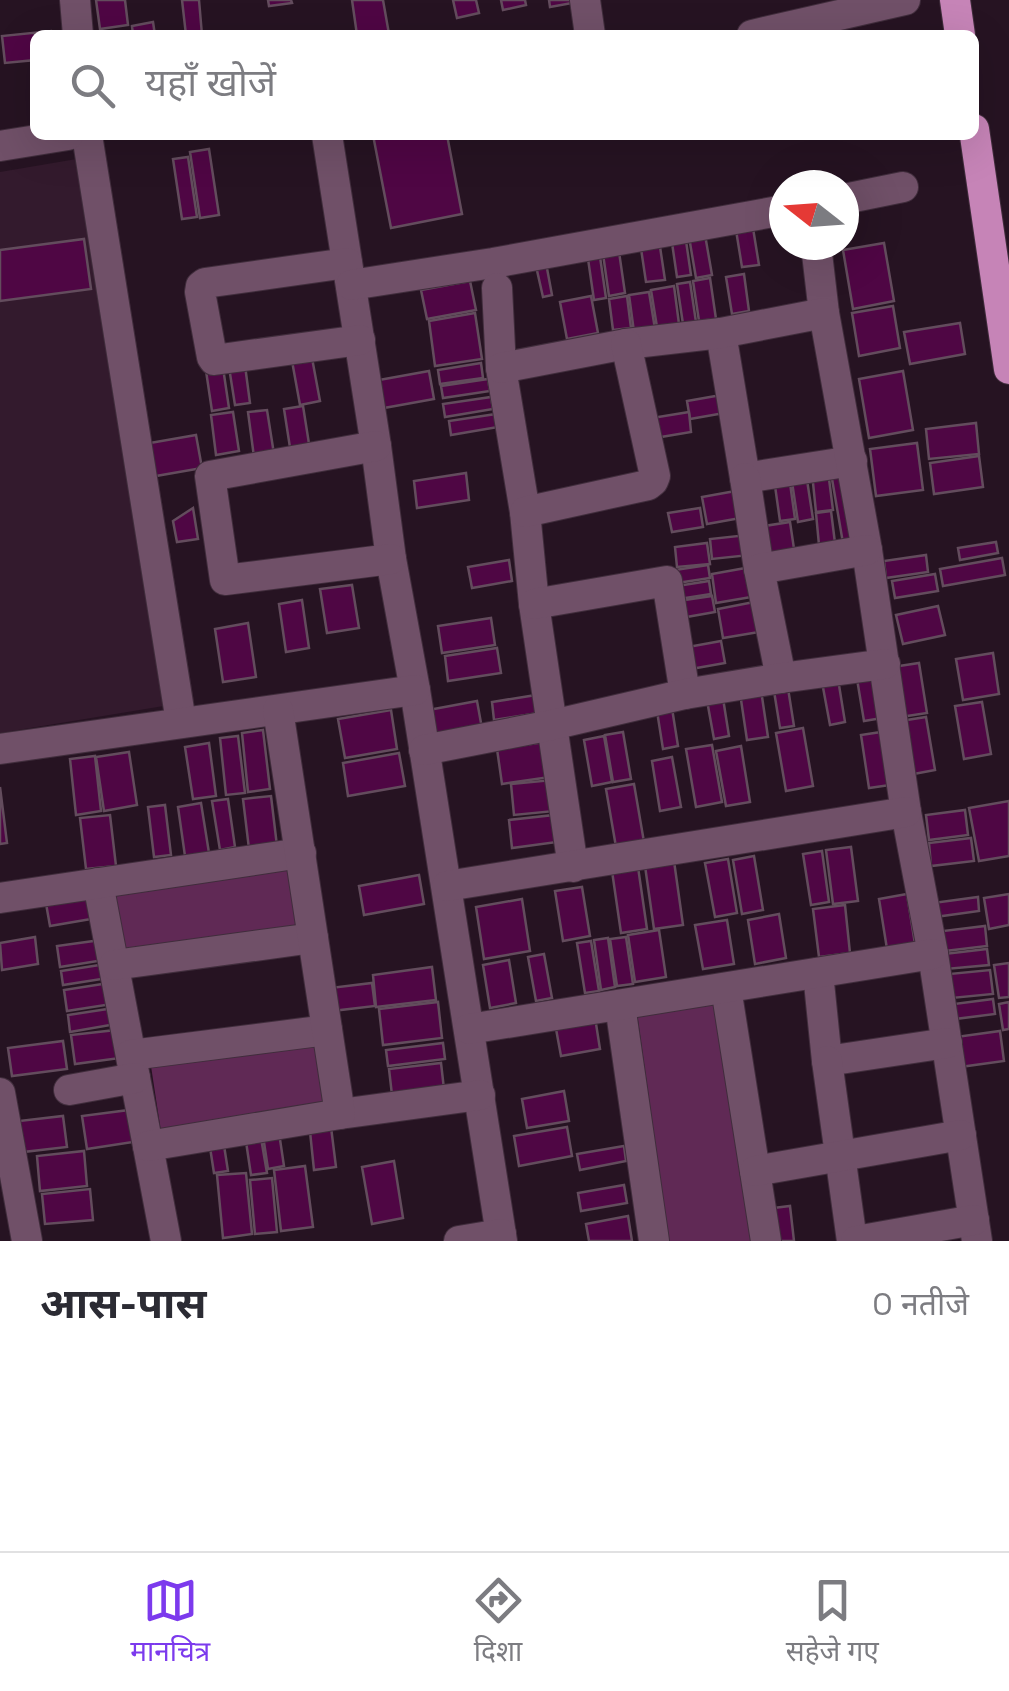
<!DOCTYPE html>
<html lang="hi">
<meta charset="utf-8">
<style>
:root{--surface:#fff;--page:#f7f7f7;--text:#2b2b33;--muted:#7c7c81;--line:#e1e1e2;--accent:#7c3aed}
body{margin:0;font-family:"Space Grotesk","Noto Sans Devanagari",sans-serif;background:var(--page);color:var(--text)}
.compass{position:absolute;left:769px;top:170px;width:90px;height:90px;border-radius:50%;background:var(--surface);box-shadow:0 10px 40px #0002;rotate:287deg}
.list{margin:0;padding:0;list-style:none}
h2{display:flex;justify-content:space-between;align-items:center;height:130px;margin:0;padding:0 40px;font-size:42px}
h2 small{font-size:32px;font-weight:400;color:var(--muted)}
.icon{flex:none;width:55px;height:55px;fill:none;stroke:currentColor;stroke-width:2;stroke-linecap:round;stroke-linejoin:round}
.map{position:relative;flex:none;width:1009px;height:1241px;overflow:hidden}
.search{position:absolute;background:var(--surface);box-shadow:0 10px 40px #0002;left:30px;right:30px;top:30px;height:110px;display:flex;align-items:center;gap:25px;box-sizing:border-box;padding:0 35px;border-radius:15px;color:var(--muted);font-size:38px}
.sheet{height:310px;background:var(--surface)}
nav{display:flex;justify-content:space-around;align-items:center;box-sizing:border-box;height:140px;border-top:2px solid var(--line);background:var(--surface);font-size:28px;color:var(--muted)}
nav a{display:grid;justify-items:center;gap:5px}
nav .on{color:var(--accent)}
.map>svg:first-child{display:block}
.built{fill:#331a2d}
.green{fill:#602955}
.building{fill:#4f0644;stroke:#634c5d;stroke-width:2.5}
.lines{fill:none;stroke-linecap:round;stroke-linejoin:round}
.minor-casing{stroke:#402d3c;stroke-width:32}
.major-casing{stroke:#402d3c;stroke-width:32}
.minor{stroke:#705068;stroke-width:30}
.major{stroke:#c684b7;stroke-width:30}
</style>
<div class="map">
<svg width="1009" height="1241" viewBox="0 0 1009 1241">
<rect width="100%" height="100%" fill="#261322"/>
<path class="built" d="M106,154L194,701L0,733V172Z"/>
<g class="green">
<path d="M293,862L303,929L121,956L111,889Z"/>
<path d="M719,1001L753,1241H669L637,1013Z"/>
<path d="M320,1040L329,1107L161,1132L151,1066Z"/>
</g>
<g class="building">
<path d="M96,0H125L128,25L100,29Z"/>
<path d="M182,0H199L202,35H186Z"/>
<path d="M268,0H291L292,3L269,6Z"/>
<path d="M352,0H383L389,34L357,35Z"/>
<path d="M453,0H476L479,13L457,18Z"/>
<path d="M501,0H525L526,5L503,10Z"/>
<path d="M549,0H583V1L550,7Z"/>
<path d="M153,22L155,35H133L132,26Z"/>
<path d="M51,31L52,35H35V60L5,63L2,36Z"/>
<path d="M373,135H447L462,214L391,228Z"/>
<path d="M209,149L219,215L200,218L190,152Z"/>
<path d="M188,157L197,217L182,219L173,159Z"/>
<path d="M752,222L759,265L742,267L735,224Z"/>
<path d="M704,229L712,275L696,278L688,231Z"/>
<path d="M685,234L691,275L677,277L671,236Z"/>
<path d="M84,239L91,289L0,301V250Z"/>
<path d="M659,240L665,280L646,282L640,242Z"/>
<path d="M884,243L894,301L853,309L843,250Z"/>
<path d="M618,245L625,293L609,296L602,247Z"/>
<path d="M599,250L606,298L594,300L587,252Z"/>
<path d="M546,263L552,295L543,297L536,266Z"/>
<path d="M744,274L749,311L732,314L726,277Z"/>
<path d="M710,278L716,319L699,321L693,281Z"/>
<path d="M470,281L476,310L427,319L421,290Z"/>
<path d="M690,282L696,322L683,324L677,284Z"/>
<path d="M674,286L679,324L657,327L651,290Z"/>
<path d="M649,292L655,329L634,332L629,295Z"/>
<path d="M591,296L598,333L567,339L560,302Z"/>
<path d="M627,296L631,328L613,330L609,299Z"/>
<path d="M893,306L900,348L859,356L852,313Z"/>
<path d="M475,313L482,359L435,366L429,321Z"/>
<path d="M960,323L965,354L910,364L904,332Z"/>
<path d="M244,358L250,403L235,405L228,361Z"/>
<path d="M312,358L320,401L300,405L292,361Z"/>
<path d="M222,361L229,408L212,411L205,364Z"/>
<path d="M481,363L483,378L440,384L438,370Z"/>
<path d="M429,371L434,399L384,408L379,380Z"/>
<path d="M903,371L913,430L869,438L859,379Z"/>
<path d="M488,379L490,391L443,398L441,386Z"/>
<path d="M727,394L730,412L690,419L687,401Z"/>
<path d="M491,397L493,409L445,417L443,404Z"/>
<path d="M303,406L310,450L291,454L284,409Z"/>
<path d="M267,410L274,454L254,457L248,412Z"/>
<path d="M233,412L239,451L216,455L211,415Z"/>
<path d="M689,412L691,432L655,438L652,418Z"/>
<path d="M496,414L498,427L451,435L449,421Z"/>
<path d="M976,423L979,454L929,459L926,429Z"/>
<path d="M196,435L202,468L156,476L150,443Z"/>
<path d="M917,443L923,490L876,496L870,449Z"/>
<path d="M979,456L983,487L934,494L930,463Z"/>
<path d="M848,470L860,546L844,549L831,473Z"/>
<path d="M828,471L833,510L816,512L812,473Z"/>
<path d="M466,473L469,500L417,508L414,481Z"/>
<path d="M807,480L813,519L798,522L792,482Z"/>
<path d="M790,483L795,519L780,521L775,486Z"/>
<path d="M741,490L746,517L707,524L702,497Z"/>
<path d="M193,508L198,539L177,542L173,521Z"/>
<path d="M700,508L703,527L672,532L668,513Z"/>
<path d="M831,511L835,543L819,545L816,513Z"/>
<path d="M790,522L796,562L764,567L758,527Z"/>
<path d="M747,535L750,555L712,559L710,539Z"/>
<path d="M996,542L998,553L960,560L958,548Z"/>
<path d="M707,543L710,564L677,567L675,547Z"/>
<path d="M926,555L928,572L886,578L884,561Z"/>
<path d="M1002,558L1005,575L943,586L940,569Z"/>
<path d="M509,560L512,581L472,588L468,567Z"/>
<path d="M708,565L710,578L677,583L675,570Z"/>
<path d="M751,567L757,596L716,603L712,574Z"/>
<path d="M935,574L938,591L895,598L892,581Z"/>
<path d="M709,581L711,594L679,599L677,586Z"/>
<path d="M352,585L359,628L327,633L320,589Z"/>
<path d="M712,596L715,612L681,618L678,601Z"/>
<path d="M302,600L309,648L286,652L279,604Z"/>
<path d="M754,602L759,632L723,638L718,609Z"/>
<path d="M938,606L945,635L903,644L896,615Z"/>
<path d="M491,618L495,645L442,653L438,626Z"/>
<path d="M248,623L256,677L223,682L215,629Z"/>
<path d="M721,641L725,663L691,669L688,647Z"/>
<path d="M497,648L501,673L448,681L445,656Z"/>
<path d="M993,653L999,694L963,700L956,659Z"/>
<path d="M919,663L927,713L894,718L886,668Z"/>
<path d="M881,675L888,717L864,721L857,679Z"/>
<path d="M838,679L845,722L830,725L822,682Z"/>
<path d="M787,682L794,726L780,728L773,685Z"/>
<path d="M761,690L768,737L747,740L740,693Z"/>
<path d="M722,692L729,736L714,739L706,695Z"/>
<path d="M536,695L539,713L494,720L492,702Z"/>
<path d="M477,701L483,734L429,743L423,711Z"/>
<path d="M671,702L678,746L663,749L656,705Z"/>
<path d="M982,702L991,754L964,759L955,706Z"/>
<path d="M391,710L397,749L345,758L338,719Z"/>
<path d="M926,717L935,770L903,776L894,722Z"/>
<path d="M803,728L813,786L786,791L776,733Z"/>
<path d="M263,730L270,789L248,792L242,733Z"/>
<path d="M623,732L631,779L613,782L605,735Z"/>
<path d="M881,732L890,785L869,788L861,735Z"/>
<path d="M238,736L245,793L226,795L220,738Z"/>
<path d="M604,736L612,782L592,786L584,740Z"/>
<path d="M544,742L550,777L502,784L497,749Z"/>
<path d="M209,743L216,796L193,799L185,747Z"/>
<path d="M712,745L722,802L696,807L686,749Z"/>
<path d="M741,746L750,802L726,806L716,751Z"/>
<path d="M129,752L137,805L104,811L96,757Z"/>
<path d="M399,753L405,786L348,796L343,763Z"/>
<path d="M95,756L101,811L76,815L70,759Z"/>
<path d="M672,757L681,807L660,811L652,761Z"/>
<path d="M552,780L555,811L514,815L511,784Z"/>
<path d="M634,784L644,842L616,847L606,789Z"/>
<path d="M0,787L7,843L0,844Z"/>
<path d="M271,796L277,846L249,849L243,799Z"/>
<path d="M228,799L235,847L220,850L212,801Z"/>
<path d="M1009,801V856L979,861L969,808Z"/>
<path d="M201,803L209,853L185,856L178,807Z"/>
<path d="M165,805L171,855L154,857L148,807Z"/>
<path d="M965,810L968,835L929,840L926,815Z"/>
<path d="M110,815L116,866L86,869L80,818Z"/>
<path d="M554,815L557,842L512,848L509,820Z"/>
<path d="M971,838L974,861L931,866L929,843Z"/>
<path d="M851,847L858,901L833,904L826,850Z"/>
<path d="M822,851L829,902L811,905L803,854Z"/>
<path d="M754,856L763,910L742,914L733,860Z"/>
<path d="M728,859L737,913L715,917L705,863Z"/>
<path d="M674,861L683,925L654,929L645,866Z"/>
<path d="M638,867L647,929L621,933L612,871Z"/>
<path d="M419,875L424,904L364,915L359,886Z"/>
<path d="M582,887L590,936L563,941L555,891Z"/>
<path d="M93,891L97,918L50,926L45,898Z"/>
<path d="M907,894L915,944L887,949L879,899Z"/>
<path d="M1009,894V925L989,929L984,898Z"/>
<path d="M978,897L979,911L935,917L933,903Z"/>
<path d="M522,899L530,951L484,959L476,907Z"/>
<path d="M845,905L850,953L819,957L813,909Z"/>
<path d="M779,914L786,958L755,964L748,920Z"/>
<path d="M727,920L734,964L703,969L695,925Z"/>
<path d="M985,926L987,946L945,951L943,931Z"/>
<path d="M659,930L666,977L635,982L628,935Z"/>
<path d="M35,937L38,964L2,970L0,943Z"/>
<path d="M626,937L633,984L617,986L610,939Z"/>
<path d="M608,938L615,987L601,990L594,940Z"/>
<path d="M101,940L104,960L60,967L57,946Z"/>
<path d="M591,941L599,991L585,993L577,943Z"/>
<path d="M987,949L989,965L946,969L944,954Z"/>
<path d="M544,954L552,998L536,1001L528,957Z"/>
<path d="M509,960L516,1003L490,1008L483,965Z"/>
<path d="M1009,963V997L999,998L994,965Z"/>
<path d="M106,964L108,978L63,985L61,971Z"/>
<path d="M432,967L436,1000L376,1007L373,975Z"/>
<path d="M990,970L993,994L952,998L949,974Z"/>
<path d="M109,983L112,1004L67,1011L64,990Z"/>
<path d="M372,983L375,1006L332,1011L330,988Z"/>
<path d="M993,999L995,1014L955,1019L954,1004Z"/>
<path d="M438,1002L442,1038L383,1045L379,1009Z"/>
<path d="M1009,1002V1029L1003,1030L999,1004Z"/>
<path d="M114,1008L116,1024L70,1032L68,1015Z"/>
<path d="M594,1011L600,1049L561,1056L554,1018Z"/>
<path d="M116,1030L120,1058L75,1064L71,1035Z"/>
<path d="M1000,1031L1004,1061L960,1067L956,1037Z"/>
<path d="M63,1041L67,1069L12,1076L8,1048Z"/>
<path d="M443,1043L445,1059L388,1066L386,1050Z"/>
<path d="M441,1063L444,1089L392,1095L389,1069Z"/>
<path d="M564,1091L569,1121L527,1128L522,1099Z"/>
<path d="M129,1110L133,1142L87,1149L82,1116Z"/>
<path d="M63,1116L67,1147L23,1152L19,1121Z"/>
<path d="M330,1119L336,1167L314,1170L309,1122Z"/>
<path d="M278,1126L284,1166L268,1169L262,1129Z"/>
<path d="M567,1127L572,1156L519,1166L514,1136Z"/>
<path d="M260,1132L267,1173L251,1175L245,1135Z"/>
<path d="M223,1139L228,1171L214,1173L209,1141Z"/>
<path d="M624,1146L626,1161L580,1170L577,1154Z"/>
<path d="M84,1151L87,1186L40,1191L37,1156Z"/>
<path d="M394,1161L403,1218L372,1224L362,1167Z"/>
<path d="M305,1166L313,1227L281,1231L274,1170Z"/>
<path d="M246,1173L252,1234L223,1238L217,1175Z"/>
<path d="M272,1178L277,1232L255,1234L250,1180Z"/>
<path d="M624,1185L627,1203L581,1211L578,1193Z"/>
<path d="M90,1189L93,1220L45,1224L42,1194Z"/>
<path d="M790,1206L794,1241H769L765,1209Z"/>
<path d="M628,1216L632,1241H589L586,1224Z"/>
</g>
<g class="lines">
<defs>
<g id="minor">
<path d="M75,0L78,35"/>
<path d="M585,0L590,35"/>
<path d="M752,35L905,0"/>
<path d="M87,135L181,722"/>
<path d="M327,135L376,446L391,559L415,690L502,1241"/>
<path d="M0,146L68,135"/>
<path d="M844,199L903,187"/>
<path d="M816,245L824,313"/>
<path d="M347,263L205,283L201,286L200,292L212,357L214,360L360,340"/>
<path d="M351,285L493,263L784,210"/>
<path d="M497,288L501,368L525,512L534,604L573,867"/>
<path d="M721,333L745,478L852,461"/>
<path d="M501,368L626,344L721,333L824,313L867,550L906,812L933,954L977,1241"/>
<path d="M376,446L210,476L225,580L391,559"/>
<path d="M745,478L759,569"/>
<path d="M525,512L648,485L653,481L655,476L626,344"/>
<path d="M534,604L667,581L685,694"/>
<path d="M781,678L759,569L867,550"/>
<path d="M0,749L415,690"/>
<path d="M424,750L552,725L685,694L781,678L885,664"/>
<path d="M98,883L166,1241"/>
<path d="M447,886L906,812"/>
<path d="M0,898L301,853"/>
<path d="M114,965L313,938"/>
<path d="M818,973L827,1061L947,1043"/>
<path d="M726,988L766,1241"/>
<path d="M620,1005L654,1241"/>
<path d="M469,1029L933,954"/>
<path d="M131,1055L327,1030"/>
<path d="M827,1061L852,1241"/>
<path d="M69,1090L135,1078"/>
<path d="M0,1093L27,1241"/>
<path d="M340,1114L480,1095"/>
<path d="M148,1146L340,1114L278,710"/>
<path d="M755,1171L961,1135"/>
<path d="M459,1241L501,1234"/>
<path d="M856,1241L974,1220"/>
</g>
<g id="major">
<path d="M955,0L960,35"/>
<path d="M974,129L1009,369"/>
</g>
</defs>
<use href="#minor" class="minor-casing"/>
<use href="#major" class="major-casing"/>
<use href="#minor" class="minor"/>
<use href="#major" class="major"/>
</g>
</svg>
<svg class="compass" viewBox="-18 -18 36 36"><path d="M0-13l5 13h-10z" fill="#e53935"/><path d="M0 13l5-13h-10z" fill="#7c7c81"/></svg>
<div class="search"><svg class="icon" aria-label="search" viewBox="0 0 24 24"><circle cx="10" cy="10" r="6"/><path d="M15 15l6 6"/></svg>यहाँ खोजें</div>
</div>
<section class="sheet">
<h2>आस-पास<small>0 नतीजे</small></h2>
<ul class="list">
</ul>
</section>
<nav>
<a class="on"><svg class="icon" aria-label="map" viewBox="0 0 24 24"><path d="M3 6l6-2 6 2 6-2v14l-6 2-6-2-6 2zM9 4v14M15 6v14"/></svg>मानचित्र</a>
<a><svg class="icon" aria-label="directions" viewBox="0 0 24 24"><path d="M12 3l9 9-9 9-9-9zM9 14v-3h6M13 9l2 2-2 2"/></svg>दिशा</a>
<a><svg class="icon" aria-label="saved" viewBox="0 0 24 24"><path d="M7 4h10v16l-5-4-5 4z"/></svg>सहेजे गए</a>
</nav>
